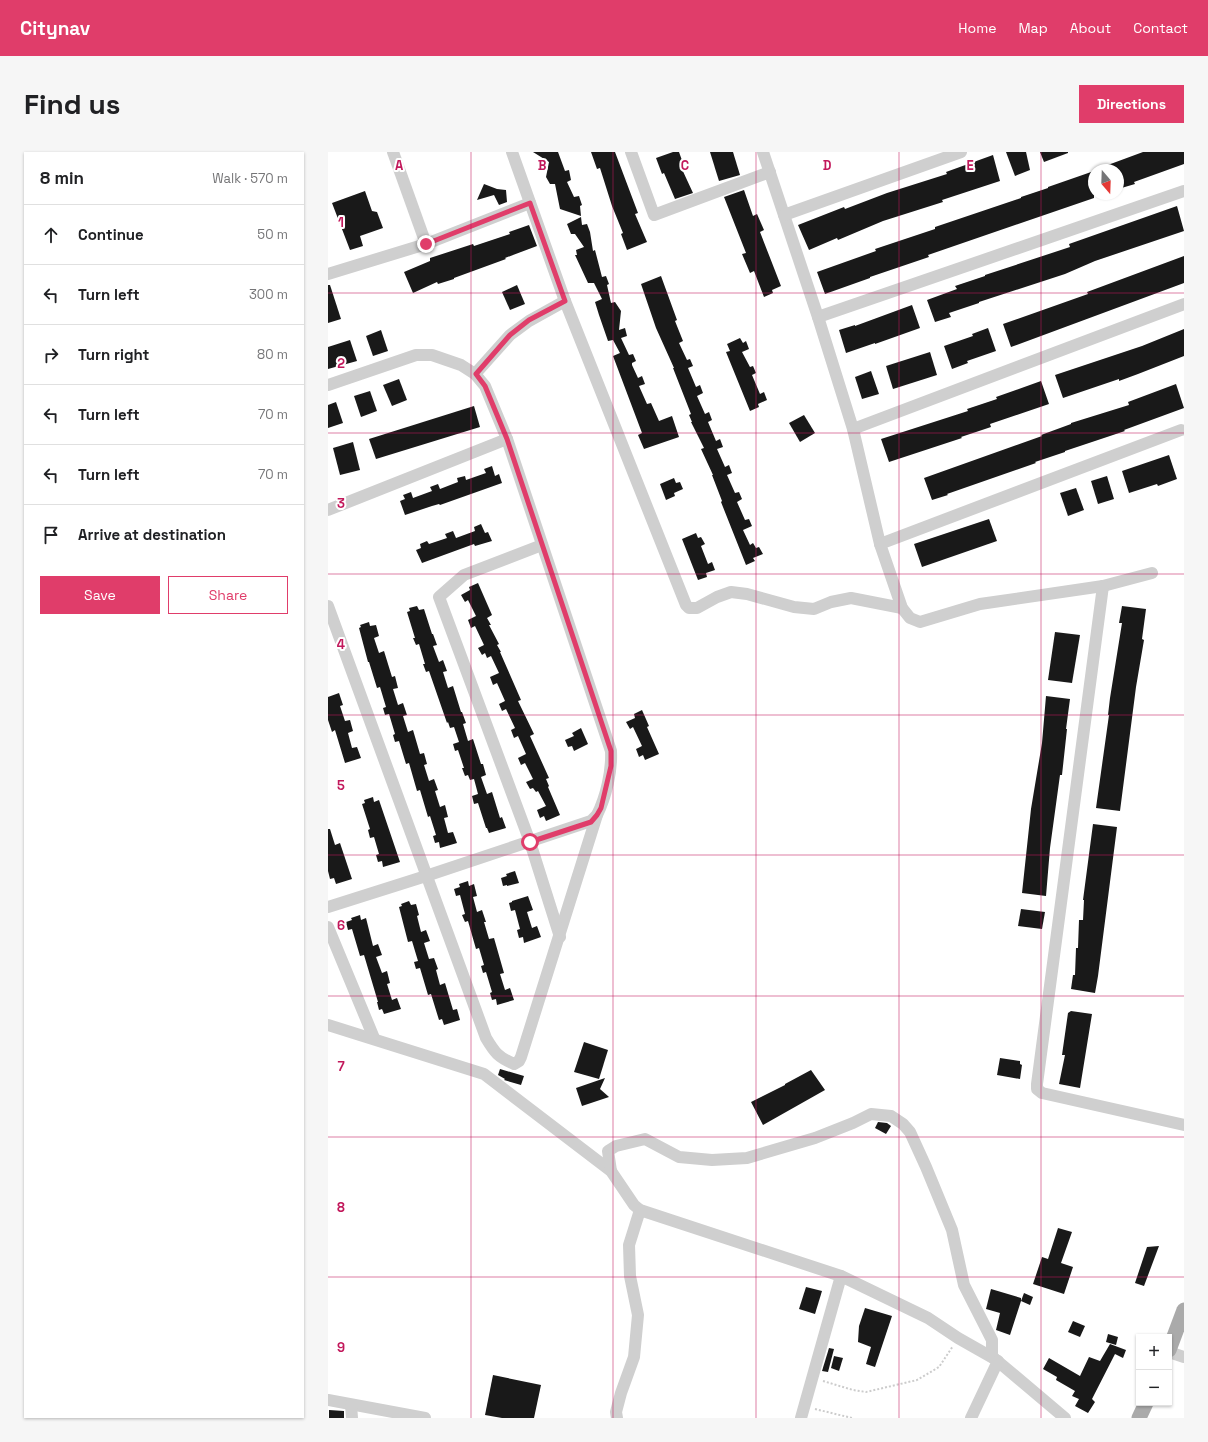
<!DOCTYPE html>
<meta charset="utf-8">
<style>
:root{--surface:#fff;--page:#f6f6f6;--text:#202124;--muted:#757577;--line:#e0e0e0;--accent:#e03d6a}
body{margin:0;font-family:"Space Grotesk",sans-serif;background:var(--page);color:var(--text)}
.controls{position:absolute;right:12px;bottom:12px;display:grid;overflow:hidden;border-radius:0px;box-shadow:0 1px 3px #0004}
.controls button{width:36px;height:36px;display:grid;place-items:center;padding:0;border:0;border-bottom:1px solid var(--line);background:var(--surface);color:var(--text);font:20px sans-serif}
.compass{position:absolute;left:760px;top:12px;width:36px;height:36px;border-radius:50%;background:var(--surface);box-shadow:0 1px 3px #0004;rotate:161deg}
.stop{position:absolute;width:12px;height:12px;margin:-9px;border:3px solid #e03d6a;border-radius:50%;background:#fff}
.stop.end{background:#e03d6a;border-color:#fff;box-shadow:0 1px 4px #0008}
.list{margin:0;padding:0;list-style:none}
h2{display:flex;justify-content:space-between;align-items:center;height:52px;margin:0;padding:0 16px;font-size:17px}
h2 small{font-size:13px;font-weight:400;color:var(--muted)}
.list li{display:grid;grid-template-columns:26px 1fr auto;gap:12px;align-items:center;box-sizing:border-box;height:60px;padding:0 16px;border-top:1px solid var(--line)}
.list b{display:block;font-size:15px;white-space:nowrap}
.list em{font-size:13px;font-style:normal;color:var(--muted)}
.actions{display:flex;gap:8px;padding:12px 16px}
.actions a{flex:1;padding:9px 0;border:1px solid var(--accent);border-radius:0px;text-align:center;font-size:14px;color:var(--accent)}
.actions .main{background:var(--accent);color:#fff}
.icon{flex:none;width:22px;height:22px;fill:none;stroke:currentColor;stroke-width:2;stroke-linecap:round;stroke-linejoin:round}
.map{position:relative;flex:none;width:856px;height:1266px;overflow:hidden;border-radius:0px}
header{display:flex;align-items:center;gap:24px;box-sizing:border-box;height:56px;padding:0 20px;background:var(--accent);color:#fff}
header strong{font-size:19px}
nav{display:flex;gap:22px;margin-inline-start:auto;font-size:14px}
.intro{display:flex;align-items:center;justify-content:space-between;box-sizing:border-box;height:96px;padding:0 24px}
h1{margin:0;font-size:28px}
.button{padding:10px 18px;border-radius:0px;background:var(--accent);color:#fff;font-size:14px;font-weight:700}
main{display:flex;gap:24px;padding:0 24px}
aside{flex:1;background:var(--surface);border-radius:0px;box-shadow:0 1px 3px #0004}
.map>svg:first-child{display:block}
.building{fill:#191919}
.lines{fill:none;stroke-linecap:round;stroke-linejoin:round}
.path{stroke:#ccc;stroke-width:2;stroke-dasharray:2 2;stroke-linecap:butt}
.minor{stroke:#cfcfcf;stroke-width:12}
.major{stroke:#aaa;stroke-width:15}
.route{stroke:#e03d6a;stroke-width:5}
.grid{fill:none;stroke:#c2185b;stroke-width:1;stroke-opacity:0.55}
.grid-label{font-size:13px;text-anchor:middle;font-weight:bold;fill:#c2185b;stroke:#fff;stroke-width:4;stroke-linejoin:round;paint-order:stroke}
</style>
<header>
<strong>Citynav</strong>
<nav><a>Home</a><a>Map</a><a>About</a><a>Contact</a></nav>
</header>
<div class="intro"><h1>Find us</h1><a class="button">Directions</a></div>
<main>
<aside>
<h2>8 min<small>Walk · 570 m</small></h2>
<ul class="list">
<li><svg class="icon" aria-label="ahead" viewBox="0 0 24 24"><path d="M12 20V5M6 11l6-6 6 6"/></svg><div><b>Continue</b></div><em>50 m</em></li>
<li><svg class="icon" aria-label="left" viewBox="0 0 24 24"><path d="M17 20v-9H6M10 6l-5 5 5 5"/></svg><div><b>Turn left</b></div><em>300 m</em></li>
<li><svg class="icon" aria-label="right" viewBox="0 0 24 24"><path d="M7 20v-9h11M14 6l5 5-5 5"/></svg><div><b>Turn right</b></div><em>80 m</em></li>
<li><svg class="icon" aria-label="left" viewBox="0 0 24 24"><path d="M17 20v-9H6M10 6l-5 5 5 5"/></svg><div><b>Turn left</b></div><em>70 m</em></li>
<li><svg class="icon" aria-label="left" viewBox="0 0 24 24"><path d="M17 20v-9H6M10 6l-5 5 5 5"/></svg><div><b>Turn left</b></div><em>70 m</em></li>
<li><svg class="icon" aria-label="arrive" viewBox="0 0 24 24"><path d="M6 21V4h12l-3 4 3 4H6"/></svg><div><b>Arrive at destination</b></div></li>
</ul>
<div class="actions"><a class="main">Save</a><a>Share</a></div>
</aside>
<div class="map">
<svg width="856" height="1266" viewBox="0 0 856 1266">
<rect width="100%" height="100%" fill="#fff"/>
<g class="building">
<path d="M205,0H230L237,19L241,18L243,28L239,30L246,45L251,44L254,53L252,54L253,64L232,57L227,32H222L218,25L221,10Z"/>
<path d="M263,0H287L310,61L307,62L319,90L299,98L293,82L295,81L284,54L272,16L269,17Z"/>
<path d="M345,0H351L356,14L353,15L365,41L347,47L336,21L334,22L328,6Z"/>
<path d="M382,0H405L412,23L391,29Z"/>
<path d="M678,0H698L702,18L687,24Z"/>
<path d="M712,0H740V1L716,10Z"/>
<path d="M815,0H856V12L806,30L807,32L790,37V18H769V17Z"/>
<path d="M665,3L672,29L614,48L615,50L555,69L510,88L509,86L481,98L470,73L516,55L517,57L559,41L619,22L618,20Z"/>
<path d="M766,19V46L600,103L601,105L542,125V126L497,142L489,120L548,99L547,97L607,77V75L693,46V45L720,36V35Z"/>
<path d="M156,32L169,37L178,38L179,50L171,53L166,43L149,48Z"/>
<path d="M416,38L425,64L429,62L436,78L432,80L453,134L444,138L445,141L436,145L426,119L422,121L414,102L418,101L396,45Z"/>
<path d="M37,39L44,59L49,60L55,76L32,84L35,94L22,98L4,51Z"/>
<path d="M849,54L856,79L767,109L737,122L651,150V151L621,161L623,165L607,170L599,148L629,137L627,134L657,124V123L742,95L741,92Z"/>
<path d="M253,65L254,73L259,72L262,80L265,99L267,98L274,125L278,124L281,132L279,133L283,151L287,150L293,159L291,178L297,176L299,184L293,186L301,203L305,202L308,209L304,211V213L310,226L314,224L317,232L311,234L319,252L323,251L331,269L344,264L351,285L316,297L310,283L314,281L285,204L292,201L285,188L280,189L271,163L267,150L274,147L266,131H260L247,103H249L248,98L256,95L247,82H243L239,72Z"/>
<path d="M201,73L209,94L177,106L178,107L126,126V127L110,132L109,130L85,141L76,120L102,109V106L145,92L146,94L182,82L181,80Z"/>
<path d="M856,104V131L683,195L675,172L760,142L759,140Z"/>
<path d="M333,124L349,168L347,169L355,189L351,191L359,208L362,207L365,214L360,216L368,235L372,233L375,241L369,244L377,262L381,260L384,268L380,270L388,289L392,287L395,295L389,297L397,315L401,313L404,321L399,323L407,341L411,340L414,347L409,350L417,368L421,367L424,374L415,378L422,393L425,391L428,396L431,395L435,402L425,406L427,409L418,413L393,350L394,349L384,323H385L373,297L376,296L363,270H364L361,263L363,262L345,216H346L328,176L313,132Z"/>
<path d="M0,133H2L13,167L0,171Z"/>
<path d="M189,133L197,152L182,158L174,140Z"/>
<path d="M584,153L592,176L547,192V191L518,201L511,178L527,173V174Z"/>
<path d="M660,176L668,199L639,209L640,211L624,217L616,194L645,184L644,182Z"/>
<path d="M856,177V204L810,222L791,229V227L735,246L727,223L814,194Z"/>
<path d="M53,178L60,199L45,204L38,184Z"/>
<path d="M412,186L415,191L418,189L421,197L414,200L422,215L425,214L428,221L424,223L432,242L436,240L439,248L430,252L431,255L422,259L398,200L402,199L399,192Z"/>
<path d="M22,188L29,209L0,217V195Z"/>
<path d="M602,200L609,223L565,237L558,214Z"/>
<path d="M543,219L551,242L534,247L527,225Z"/>
<path d="M71,227L79,248L64,254L55,233Z"/>
<path d="M713,229L721,252L662,272L663,275L633,285L634,286L561,310L553,287L640,259L639,257L669,247L668,245Z"/>
<path d="M848,232L856,256L796,278L797,279L737,299V300L707,310L708,311L619,342L620,343L604,348L596,326L714,284L713,283L743,272V271L801,253L800,250Z"/>
<path d="M42,239L49,259L33,265L26,244Z"/>
<path d="M8,250L15,271L0,276V253Z"/>
<path d="M146,254L152,275L48,307L41,287Z"/>
<path d="M476,263L487,281L472,290L461,271Z"/>
<path d="M25,290L32,318L12,323L5,296Z"/>
<path d="M841,303L849,327L830,334L829,332L801,341L794,319Z"/>
<path d="M164,314L167,324L171,322L174,331L112,353L111,352L104,354L77,363L72,349L77,347L75,343L83,340L85,346L104,339L102,335L110,332L112,337L130,330L129,326L137,324L138,328L158,321L156,317Z"/>
<path d="M779,324L786,347L770,352L763,329Z"/>
<path d="M346,326L348,331L352,330L355,337L346,341L347,344L338,348L332,332Z"/>
<path d="M748,336L756,358L740,364L732,341Z"/>
<path d="M661,367L669,389L594,415L586,392Z"/>
<path d="M153,372L157,381L160,380L164,389L147,394L146,392L94,411L88,398L93,396L92,392L99,389L101,392L119,386L117,382L125,379L128,386L147,379L146,375Z"/>
<path d="M368,381L370,386L373,385L377,392L373,394L380,412L384,410L387,418L378,421L379,425L370,428L354,387Z"/>
<path d="M150,431L164,463L159,466L163,473H161L171,492L169,493L173,500H172L193,548L190,549L206,582L202,584L221,626L218,627L221,634L220,635L232,663L218,669L216,664L212,666L209,658L218,654L210,639L208,640L205,636L202,637L198,630L205,627L197,611L193,613L190,606L198,602L190,584L186,586L183,578L187,576L178,557L174,559L171,552L177,549L169,531L165,533L162,525L171,521L163,504L159,506L157,501L154,503L150,496L156,493L147,474L143,476L140,468L148,464L140,448L137,450L133,443L142,438L141,435Z"/>
<path d="M89,454L91,458L96,457L104,482H105L109,493L105,494L111,510L115,508L119,519L115,520L120,536L125,534L133,560H134L138,571L135,572L140,589L145,587L153,612H155L158,623L153,625L159,642L164,640L172,666L174,665L178,676L161,681L159,676H158L150,651L146,652L144,644L150,642L146,627L142,628L140,623L137,624L134,616H136L130,598L127,599L125,592L131,590L126,575L122,576L120,570L119,571L101,519L98,520L95,512H97L91,492L88,493L85,486H87L79,460L82,459L81,456Z"/>
<path d="M794,454L818,457L814,487L816,488L808,535L792,659L768,656L781,563H780L782,546L794,471H791Z"/>
<path d="M41,470L42,474L48,473L51,484L46,486L51,501L56,499L64,525L67,524L70,536L65,537L70,553L75,551L79,563L75,564L80,580L85,578L92,602L96,601L99,612L96,613L101,629L106,627L110,638L107,639L112,655L117,653L120,665L116,666L120,681L125,680L129,691L112,696L111,690L107,691L105,684L108,683L102,664L100,665L92,638L89,639L81,611L78,612L71,589L67,590L65,583L67,582L61,562L57,563L55,556L58,555L52,535L49,536L41,510H40L31,476L33,475L32,473Z"/>
<path d="M727,480L752,483L744,531L720,528Z"/>
<path d="M11,541L15,553L12,554L17,569L22,568L25,579L20,581L24,596L29,595L33,606L17,611L7,578L4,580L0,568V545Z"/>
<path d="M718,544L742,547L738,577H739L734,623H732L722,696L718,744L694,741L703,657L714,591Z"/>
<path d="M314,558L321,574L319,575L331,602L317,608L315,603L311,605L308,597L314,594L305,575L302,577L298,570L307,566L306,562Z"/>
<path d="M253,576L260,592L246,599L244,594L240,595L237,588L246,584L244,581Z"/>
<path d="M45,645L46,650L51,648L72,710L55,715L54,709L50,710L48,703L51,702L46,685L42,686L40,678L42,677L34,652L37,651L36,648Z"/>
<path d="M765,672L789,675L770,824L767,841L743,837L745,823H747L748,796H750L751,768H755L756,748H755Z"/>
<path d="M0,677H2L7,693L12,691L24,727L8,732L6,726L2,727L0,719Z"/>
<path d="M187,719L191,731L179,734V733L175,734L173,726L179,724L178,722Z"/>
<path d="M140,729L141,734L146,732L149,744L145,745L149,760L154,758L158,770H156L161,787L166,786L176,821L172,822L177,838L182,836L186,848L169,853L168,847L164,848L162,841L164,840L158,820L155,821L153,814L156,813L151,796L148,797L140,769L137,770L134,763L137,762L132,743L128,744L126,737L132,735L131,732Z"/>
<path d="M200,744L205,758L199,760L204,776L209,774L213,785L196,791L195,785L191,786L189,778L192,777L187,758L183,759L181,751L184,750V749Z"/>
<path d="M81,749L83,753L88,752L91,763L89,764L93,780L98,778L102,789L96,791L101,807L106,806L110,817L108,818L112,833L117,831L125,858L129,857L132,868L116,873L114,867L111,868L103,842L100,843L92,816L88,817L86,810L90,809L84,789L80,790L71,755L74,754L73,752Z"/>
<path d="M693,757L717,760L714,777L690,774Z"/>
<path d="M32,763L33,768L38,766L45,794L50,792L54,803L48,805L54,821L59,819L62,831L59,832L64,848L69,846L73,857L56,862L54,857L51,858L49,850H50L36,803L32,804L24,777L20,778L18,770L24,768L23,766Z"/>
<path d="M743,859L764,862L752,936L731,932L737,903H734L740,861Z"/>
<path d="M256,890L280,898L271,927L246,920Z"/>
<path d="M672,906L692,909V912L694,913L692,927L669,923Z"/>
<path d="M172,917L196,924L193,933L176,928L177,927L170,923Z"/>
<path d="M483,918L497,938L435,973L423,950L457,933V932Z"/>
<path d="M277,926L272,937L281,945L254,954L248,936Z"/>
<path d="M550,970L559,971L563,974L558,982L547,976Z"/>
<path d="M730,1076L744,1080L733,1111L745,1115L736,1142L705,1132L714,1105L720,1107Z"/>
<path d="M831,1094L816,1134L807,1131L819,1095Z"/>
<path d="M478,1135L494,1139L487,1162L471,1157Z"/>
<path d="M663,1137L693,1146V1149L696,1141L705,1145L702,1153L693,1149L682,1183L668,1178L672,1161L658,1157Z"/>
<path d="M537,1156L564,1164L547,1215L538,1212L543,1195L530,1190L531,1174Z"/>
<path d="M745,1169L757,1174L752,1185L740,1180Z"/>
<path d="M780,1182L790,1185L788,1193L778,1190Z"/>
<path d="M782,1192L798,1198L795,1206L787,1202L764,1247L767,1250L760,1261L747,1254L751,1247L744,1244L747,1239L728,1228L729,1225L715,1217L721,1206L752,1224L761,1205L772,1209Z"/>
<path d="M501,1196L506,1197L500,1220L494,1219Z"/>
<path d="M506,1204L515,1206L511,1219L503,1216Z"/>
<path d="M165,1223L213,1233L206,1266H174L157,1263Z"/>
<path d="M1,1258L16,1259V1266H1Z"/>
</g>
<g class="lines">
<g class="path">
<path d="M495,1229L525,1238L538,1240L589,1228L611,1215L625,1194"/>
<path d="M487,1257L524,1266"/>
</g>
<g class="minor">
<path d="M65,0L98,92"/>
<path d="M184,0L237,149L358,453L361,456H369L389,445L403,440L419,442L466,455L486,457L503,450L523,446L574,456"/>
<path d="M303,0L326,63L442,20"/>
<path d="M435,0L490,165L525,277L552,392L574,456L582,466L592,470L652,452L775,434L824,421"/>
<path d="M456,63L633,0"/>
<path d="M0,122L98,92L202,51"/>
<path d="M490,165L856,39"/>
<path d="M147,222L182,183L201,169L237,149"/>
<path d="M0,233L88,203H104L133,213L147,222L157,234L179,287L283,599C284,619 278,645 269,663L193,905L191,909L186,912C170,905 167,901 158,886L0,454"/>
<path d="M525,277L856,152"/>
<path d="M0,358L179,287"/>
<path d="M552,392L853,278"/>
<path d="M214,393L136,423L111,445L202,690L232,785"/>
<path d="M775,434L709,932V937L714,941L856,973"/>
<path d="M0,755L98,724L263,669L269,663"/>
<path d="M0,775L46,886"/>
<path d="M0,873L156,922L283,1019L306,1053L312,1058L513,1124L600,1166L630,1186L667,1207L737,1266"/>
<path d="M283,1019L280,999L288,994L317,987L351,1005L384,1008L419,1006L487,986L525,971L543,962L563,964L575,972L582,980L598,1015L624,1078L636,1133L664,1188V1205"/>
<path d="M841,1200L856,1205"/>
<path d="M0,1248L97,1266"/>
<path d="M23,1253L24,1266"/>
<path d="M289,1266L288,1260L293,1241L306,1205L310,1163L302,1124L301,1093L312,1058"/>
<path d="M473,1266L513,1124"/>
<path d="M643,1266L670,1209"/>
</g>
<g class="major">
<path d="M841,1198L856,1158"/>
<path d="M811,1266L818,1251"/>
</g>
</g>
<g class="lines">
<path class="route" d="M98,92L202,51L237,149L201,168L182,183L148,222L157,234L179,287L283,599V614L273,656L269,663L263,670L202,690"/>
</g>
<path class="grid" d="M143,0V1266M285,0V1266M428,0V1266M571,0V1266M713,0V1266M0,141H856M0,281H856M0,422H856M0,563H856M0,703H856M0,844H856M0,985H856M0,1125H856"/>
<g class="grid-label">
<text x="71" y="18">A</text>
<text x="214" y="18">B</text>
<text x="357" y="18">C</text>
<text x="499" y="18">D</text>
<text x="642" y="18">E</text>
<text x="13" y="75">1</text>
<text x="13" y="216">2</text>
<text x="13" y="356">3</text>
<text x="13" y="497">4</text>
<text x="13" y="638">5</text>
<text x="13" y="778">6</text>
<text x="13" y="919">7</text>
<text x="13" y="1060">8</text>
<text x="13" y="1200">9</text>
</g>
</svg>
<div class="controls">
<button>+</button>
<button>−</button>
</div>
<svg class="compass" viewBox="-18 -18 36 36"><path d="M0-13l5 13h-10z" fill="#e53935"/><path d="M0 13l5-13h-10z" fill="#757577"/></svg>
<div class="stop" style="left:202px;top:690px"></div>
<div class="stop end" style="left:98px;top:92px"></div>
</div>
</main>
